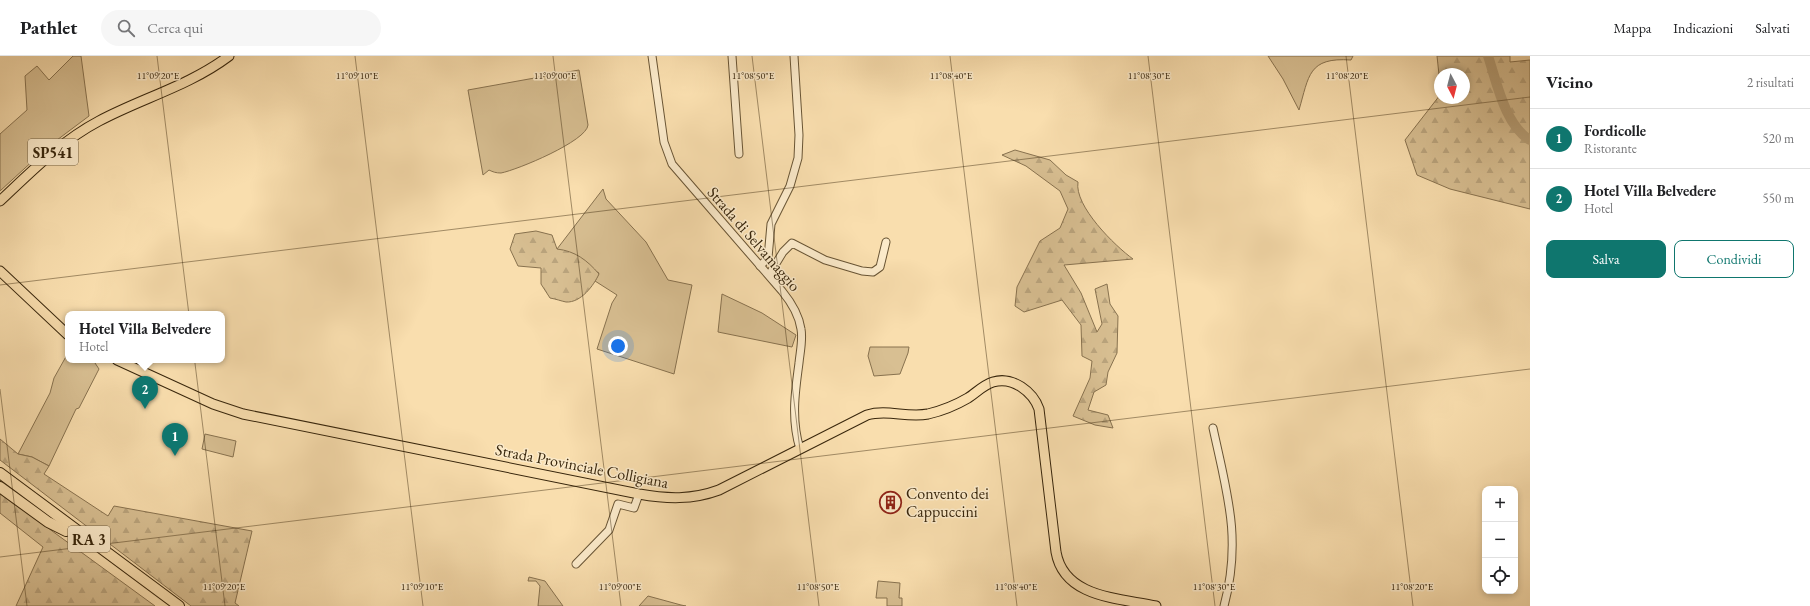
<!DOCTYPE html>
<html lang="it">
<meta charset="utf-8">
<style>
:root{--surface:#fff;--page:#f6f6f6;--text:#202124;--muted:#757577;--line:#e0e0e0;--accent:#0f766e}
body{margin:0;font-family:"EB Garamond",serif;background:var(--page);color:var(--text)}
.controls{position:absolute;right:12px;bottom:12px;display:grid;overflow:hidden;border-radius:8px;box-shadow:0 2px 6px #0003}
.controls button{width:36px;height:36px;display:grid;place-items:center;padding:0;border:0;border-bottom:1px solid var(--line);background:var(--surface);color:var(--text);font:20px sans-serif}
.compass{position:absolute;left:1434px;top:12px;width:36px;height:36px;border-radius:50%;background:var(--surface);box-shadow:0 2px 6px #0003;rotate:173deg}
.you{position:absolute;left:618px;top:290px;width:14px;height:14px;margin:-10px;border:3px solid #fff;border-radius:50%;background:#1a73e8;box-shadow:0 0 0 6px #1a73e833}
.badge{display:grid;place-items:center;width:26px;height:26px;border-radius:50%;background:var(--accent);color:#fff;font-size:13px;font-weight:700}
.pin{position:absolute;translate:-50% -33px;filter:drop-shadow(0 1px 2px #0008)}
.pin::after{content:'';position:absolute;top:21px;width:14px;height:12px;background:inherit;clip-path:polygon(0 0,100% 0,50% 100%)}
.popup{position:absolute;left:65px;top:255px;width:160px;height:52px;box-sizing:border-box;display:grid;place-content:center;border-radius:8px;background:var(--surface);filter:drop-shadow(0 1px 3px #0005);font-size:13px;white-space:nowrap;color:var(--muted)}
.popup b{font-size:15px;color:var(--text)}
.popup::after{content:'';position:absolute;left:50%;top:100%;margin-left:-8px;border:8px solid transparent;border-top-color:var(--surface)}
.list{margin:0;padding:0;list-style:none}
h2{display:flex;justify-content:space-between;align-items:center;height:52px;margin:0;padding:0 16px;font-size:17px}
h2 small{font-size:13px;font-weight:400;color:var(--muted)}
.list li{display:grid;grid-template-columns:26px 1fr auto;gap:12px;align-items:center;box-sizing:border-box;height:60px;padding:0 16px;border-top:1px solid var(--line)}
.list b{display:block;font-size:15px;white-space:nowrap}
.list p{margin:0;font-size:13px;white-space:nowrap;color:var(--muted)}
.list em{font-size:13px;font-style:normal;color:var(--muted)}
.actions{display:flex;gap:8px;padding:12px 16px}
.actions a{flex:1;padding:9px 0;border:1px solid var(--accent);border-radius:8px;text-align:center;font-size:14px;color:var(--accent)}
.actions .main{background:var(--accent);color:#fff}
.icon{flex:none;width:22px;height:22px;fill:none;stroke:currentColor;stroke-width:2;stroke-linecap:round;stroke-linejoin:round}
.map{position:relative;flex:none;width:1530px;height:550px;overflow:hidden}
header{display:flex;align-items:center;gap:24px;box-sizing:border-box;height:56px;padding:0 20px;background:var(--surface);border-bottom:1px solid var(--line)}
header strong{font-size:19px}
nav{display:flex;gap:22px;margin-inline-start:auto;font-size:14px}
.search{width:280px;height:36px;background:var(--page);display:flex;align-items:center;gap:10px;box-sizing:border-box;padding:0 14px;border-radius:22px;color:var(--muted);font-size:15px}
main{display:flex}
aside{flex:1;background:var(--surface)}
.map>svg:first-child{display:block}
.green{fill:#d8bf92;stroke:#88724f}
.forest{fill:url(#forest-firs);stroke:#88724f}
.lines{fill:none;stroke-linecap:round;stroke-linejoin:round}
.river{stroke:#b79f77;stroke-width:10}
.minor-casing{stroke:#685434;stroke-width:9}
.major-casing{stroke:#38260c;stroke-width:11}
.highway-casing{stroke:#38260c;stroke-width:12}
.minor{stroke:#fbeaca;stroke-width:7}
.major{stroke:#f9deae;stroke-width:9}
.highway{stroke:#f9deae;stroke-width:10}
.ticks{fill:none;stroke:#38260c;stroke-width:1;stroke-opacity:0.45}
.labels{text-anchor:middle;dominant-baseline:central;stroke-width:3;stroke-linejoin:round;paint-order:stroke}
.shield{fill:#fbeaca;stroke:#726145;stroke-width:1}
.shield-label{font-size:15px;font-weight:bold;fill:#38260c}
.street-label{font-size:16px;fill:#38260c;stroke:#fbeaca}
.poi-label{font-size:16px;fill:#38260c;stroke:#fbeaca;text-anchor:start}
.ticks-label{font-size:10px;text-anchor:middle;fill:#38260c;stroke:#fbeaca;stroke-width:3;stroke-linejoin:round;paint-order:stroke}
</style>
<header>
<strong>Pathlet</strong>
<div class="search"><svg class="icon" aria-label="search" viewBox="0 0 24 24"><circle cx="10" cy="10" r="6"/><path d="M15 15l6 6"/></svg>Cerca qui</div>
<nav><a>Mappa</a><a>Indicazioni</a><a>Salvati</a></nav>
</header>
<main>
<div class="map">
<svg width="1530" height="550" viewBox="0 0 1530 550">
<defs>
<pattern id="forest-firs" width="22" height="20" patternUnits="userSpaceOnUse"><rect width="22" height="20" fill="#d8bf92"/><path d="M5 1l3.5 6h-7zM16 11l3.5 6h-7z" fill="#baa47d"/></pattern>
</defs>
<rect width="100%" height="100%" fill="#f9deae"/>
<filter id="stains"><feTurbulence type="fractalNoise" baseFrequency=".005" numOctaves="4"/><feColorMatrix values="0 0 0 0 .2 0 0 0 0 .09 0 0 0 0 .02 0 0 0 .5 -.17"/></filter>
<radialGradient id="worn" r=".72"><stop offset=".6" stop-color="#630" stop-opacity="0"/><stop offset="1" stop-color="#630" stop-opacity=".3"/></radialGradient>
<g class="green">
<path d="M73,0H81L89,60L49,90L0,135V78L27,54L25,20L37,10L49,24Z"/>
<path d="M1268,0H1353L1351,4C1308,1 1309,20 1299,54L1283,23Z"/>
<path d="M579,14L588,69C587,85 517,114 501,117C496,117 493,116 489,114L483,119L468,34Z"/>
<path d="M603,133L606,143L646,186L668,224L692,229L674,318L597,293L612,247L617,239L595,225L599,217L557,193Z"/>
<path d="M722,238L762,257L796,279L792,291L718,276Z"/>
<path d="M870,291H909L908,297L900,318L874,320L868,300Z"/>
<path d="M68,297V304H93L99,313L79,352L76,353L49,410L32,401L18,398L50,337L54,322Z"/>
<path d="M205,378L236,385L233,401L202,393Z"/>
<path d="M529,521L545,525L563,550H538L540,530L536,525H528Z"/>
<path d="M878,525L900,527L899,542H902V550H887V542H876Z"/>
<path d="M648,540L681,549L686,550H639Z"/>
</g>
<g class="forest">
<path d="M1437,0H1510V6L1530,4V153L1450,133L1417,119L1405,84L1440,39V42H1464V18H1440V28Z"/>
<path d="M1015,94L1050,104L1066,119L1078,126C1074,150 1115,190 1133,203L1064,209L1081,237L1097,276L1102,268L1095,233L1107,228L1110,248L1118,260L1117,297L1108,316L1106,329L1094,336L1088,354L1108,359L1113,372L1095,369L1073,360L1090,322L1092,305L1082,300L1081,269L1062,244L1024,256L1015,250L1017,231L1040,185L1060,172L1068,153L1060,135L1026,110L1002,99Z"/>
<path d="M536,175L552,179L557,193C575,195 587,204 599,218C594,229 581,247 566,246C561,245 556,243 550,242L541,228V212L518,210L510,193L515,178Z"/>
<path d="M0,383L18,398L32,401L49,410L44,418L108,460L114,450L252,475L235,547L239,550H191L0,404Z"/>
<path d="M0,437L155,550H16L43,491L0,457Z"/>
</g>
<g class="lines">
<path class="river" d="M1488,0C1497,27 1505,69 1530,84"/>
<defs>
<g id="minor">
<path d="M652,0L664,86L672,108L782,235C791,246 799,259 801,273C803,284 800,296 799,307C795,336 791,364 800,393"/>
<path d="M732,0L739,98"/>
<path d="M760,210L768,202L771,168L790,130L798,102L799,79L794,0"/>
<path d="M769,219L783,196L792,187L825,204L862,215L873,216L880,211L886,186"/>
<path d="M1213,372C1227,437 1242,483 1224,550"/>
<path d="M576,508L609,474L618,448L634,452L639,438"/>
</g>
<g id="major">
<path d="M0,145C31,116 61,85 99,65C142,42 189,30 229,0"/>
<path d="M0,215L68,279"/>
<path d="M117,304L213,348L243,358L639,438C667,443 692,444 719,434L867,359C887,353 907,362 928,358C941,355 956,349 968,342C976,337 983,329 993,326C1013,320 1033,336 1039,353L1056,496C1064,542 1119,542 1156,550"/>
</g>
<g id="highway">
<path d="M0,417L179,550"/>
<path d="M0,431L48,466L66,475"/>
</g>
</defs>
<use href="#minor" class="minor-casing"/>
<use href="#major" class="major-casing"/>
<use href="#highway" class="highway-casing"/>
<use href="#minor" class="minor"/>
<use href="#major" class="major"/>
<use href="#highway" class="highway"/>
</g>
<path class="ticks" d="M157,0L225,550M355,0L423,550M553,0L621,550M752,0L819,550M950,0L1017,550M1148,0L1215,550M1346,0L1413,550M0,229L1530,41M0,333L27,550M0,501L1530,313"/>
<defs>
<symbol id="building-ring" viewBox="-11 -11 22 22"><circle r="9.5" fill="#fbeaca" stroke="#8f2418" stroke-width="1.5"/><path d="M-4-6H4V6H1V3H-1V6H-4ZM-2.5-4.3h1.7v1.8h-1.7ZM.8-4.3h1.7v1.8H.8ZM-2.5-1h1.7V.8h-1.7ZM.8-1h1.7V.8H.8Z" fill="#8f2418"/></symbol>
</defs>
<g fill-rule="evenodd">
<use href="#building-ring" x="878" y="434" width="25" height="25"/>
</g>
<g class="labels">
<g class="shield">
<rect x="28" y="83" width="50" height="26" rx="3"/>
<rect x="68" y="470" width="42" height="26" rx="3"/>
</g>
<g class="shield-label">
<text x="53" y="96">SP541</text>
<text x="89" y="483">RA 3</text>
</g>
<g class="street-label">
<text transform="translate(754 183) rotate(49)">Strada di Selvamaggio</text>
<text transform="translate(582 410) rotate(11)">Strada Provinciale Colligiana</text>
</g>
<g class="poi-label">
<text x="906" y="437">Convento dei<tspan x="906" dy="18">Cappuccini</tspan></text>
</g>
</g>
<g class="ticks-label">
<text x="158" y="23">11°09'20"E</text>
<text x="357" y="23">11°09'10"E</text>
<text x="555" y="23">11°09'00"E</text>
<text x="753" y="23">11°08'50"E</text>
<text x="951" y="23">11°08'40"E</text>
<text x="1149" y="23">11°08'30"E</text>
<text x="1347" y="23">11°08'20"E</text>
<text x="224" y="534">11°09'20"E</text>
<text x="422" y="534">11°09'10"E</text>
<text x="620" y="534">11°09'00"E</text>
<text x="818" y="534">11°08'50"E</text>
<text x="1016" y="534">11°08'40"E</text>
<text x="1214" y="534">11°08'30"E</text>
<text x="1412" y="534">11°08'20"E</text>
</g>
<rect width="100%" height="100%" filter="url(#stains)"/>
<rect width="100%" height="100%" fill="url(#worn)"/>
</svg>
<div class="controls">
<button>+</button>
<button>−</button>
<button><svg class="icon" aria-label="locate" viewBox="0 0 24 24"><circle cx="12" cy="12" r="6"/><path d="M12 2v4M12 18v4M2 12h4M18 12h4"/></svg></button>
</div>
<svg class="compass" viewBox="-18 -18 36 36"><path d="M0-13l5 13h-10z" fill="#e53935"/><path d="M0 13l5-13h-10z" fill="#757577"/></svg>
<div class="you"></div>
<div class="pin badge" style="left:175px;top:400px">1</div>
<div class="pin badge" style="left:145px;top:353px">2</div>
<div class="popup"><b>Hotel Villa Belvedere</b>Hotel</div>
</div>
<aside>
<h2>Vicino<small>2 risultati</small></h2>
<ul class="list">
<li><span class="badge">1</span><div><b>Fordicolle</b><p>Ristorante</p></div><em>520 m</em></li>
<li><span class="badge">2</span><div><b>Hotel Villa Belvedere</b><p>Hotel</p></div><em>550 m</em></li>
</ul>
<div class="actions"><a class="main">Salva</a><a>Condividi</a></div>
</aside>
</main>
